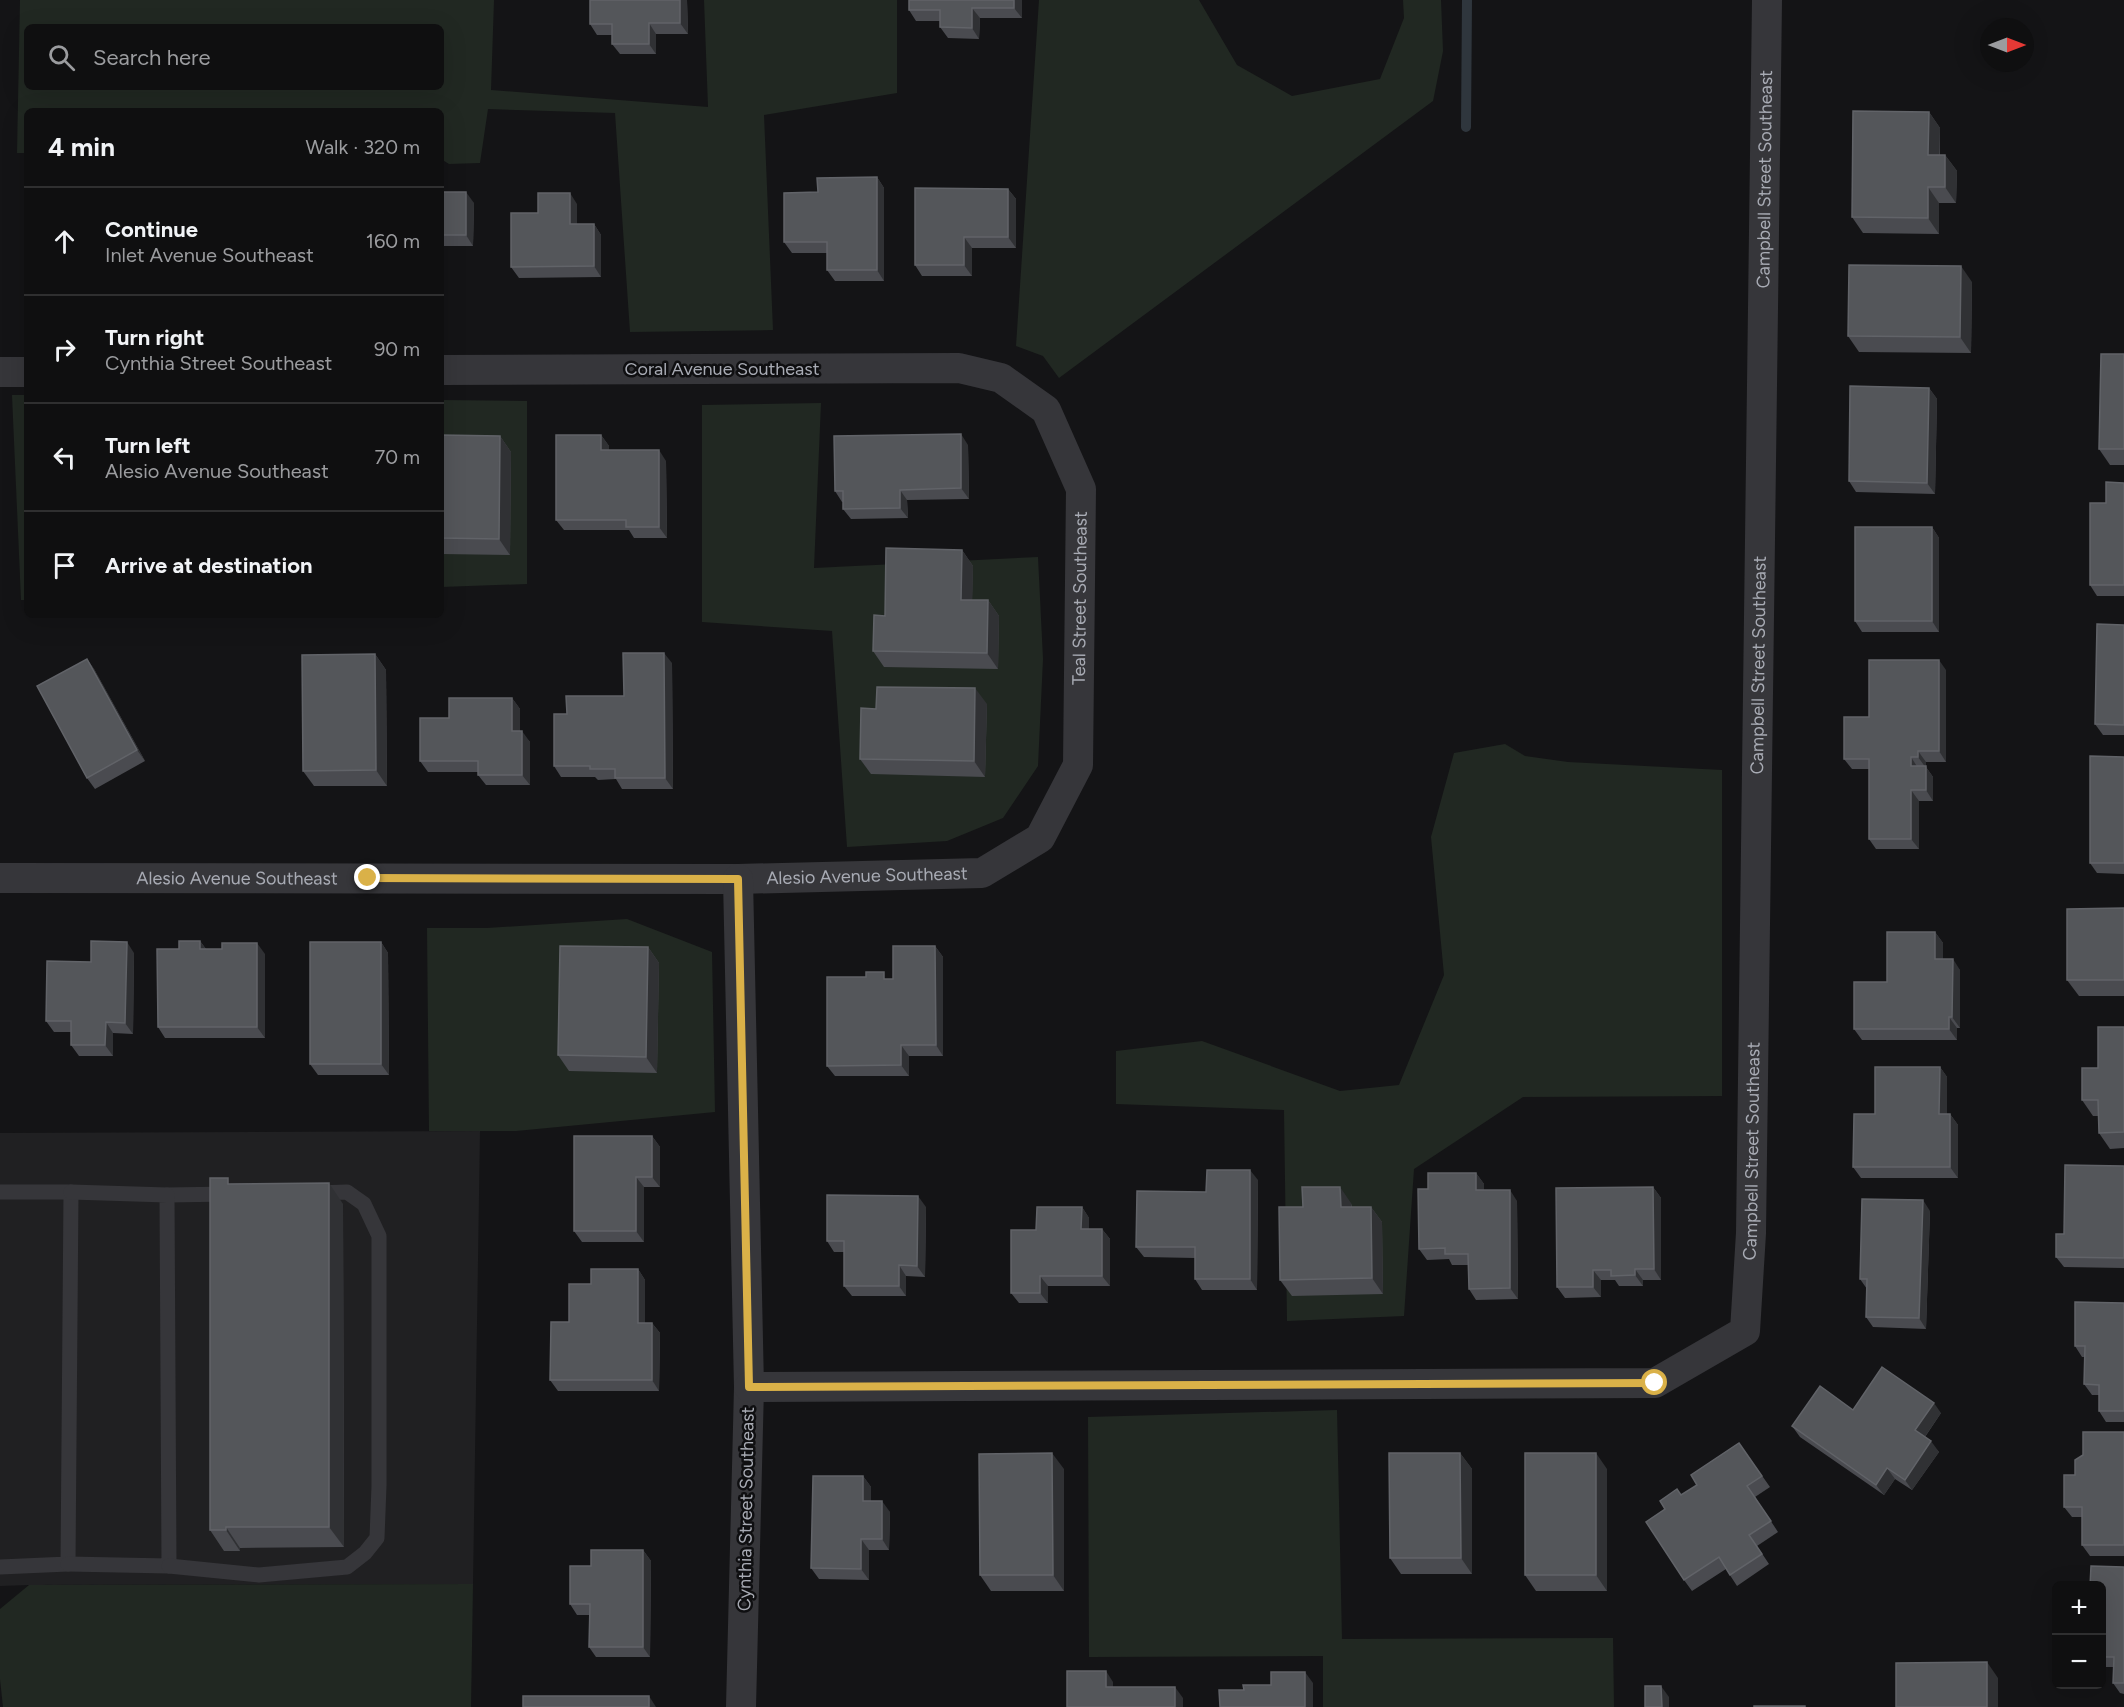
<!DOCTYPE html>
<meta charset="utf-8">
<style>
:root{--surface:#0f0f10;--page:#1d1d1e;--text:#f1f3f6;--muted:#9b9c9f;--line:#2f2f30}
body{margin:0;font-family:Figtree,sans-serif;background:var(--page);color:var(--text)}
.controls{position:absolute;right:18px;bottom:18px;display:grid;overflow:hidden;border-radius:9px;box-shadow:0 6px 24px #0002}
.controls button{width:54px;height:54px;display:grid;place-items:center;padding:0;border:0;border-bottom:2px solid var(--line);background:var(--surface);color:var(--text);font:30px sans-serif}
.compass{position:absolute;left:1980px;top:18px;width:54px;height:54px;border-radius:50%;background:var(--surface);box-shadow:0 6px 24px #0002;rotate:90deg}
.stop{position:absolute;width:18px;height:18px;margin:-14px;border:4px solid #dab148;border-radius:50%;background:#fff}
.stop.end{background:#dab148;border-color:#fff;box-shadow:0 2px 6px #0008}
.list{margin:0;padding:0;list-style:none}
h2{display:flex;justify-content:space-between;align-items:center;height:78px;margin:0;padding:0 24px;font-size:26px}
h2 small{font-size:20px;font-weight:400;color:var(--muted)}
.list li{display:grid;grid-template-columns:39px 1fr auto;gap:18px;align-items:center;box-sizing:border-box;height:108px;padding:0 24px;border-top:2px solid var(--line)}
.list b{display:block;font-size:22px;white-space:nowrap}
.list p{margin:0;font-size:20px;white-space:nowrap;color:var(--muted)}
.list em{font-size:20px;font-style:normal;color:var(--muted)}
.icon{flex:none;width:33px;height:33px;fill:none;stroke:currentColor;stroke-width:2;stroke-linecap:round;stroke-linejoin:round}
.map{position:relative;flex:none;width:2124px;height:1707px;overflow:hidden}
.search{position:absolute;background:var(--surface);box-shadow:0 6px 24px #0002;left:24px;top:24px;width:420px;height:66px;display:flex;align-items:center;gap:15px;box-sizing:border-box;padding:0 21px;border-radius:9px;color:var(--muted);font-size:22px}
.panel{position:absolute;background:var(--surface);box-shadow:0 6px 24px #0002;left:24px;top:108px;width:420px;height:510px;border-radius:9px}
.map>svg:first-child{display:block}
.built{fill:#202022}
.green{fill:#212822;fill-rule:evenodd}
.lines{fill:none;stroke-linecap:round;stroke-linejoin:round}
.stream{stroke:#2f363d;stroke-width:10}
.service{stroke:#36363a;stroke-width:15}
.minor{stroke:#36363a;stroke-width:30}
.wall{fill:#4a4b50}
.shaded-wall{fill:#303134}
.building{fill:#54565a;stroke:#616368;stroke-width:1.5}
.route{stroke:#dab148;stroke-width:8}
.labels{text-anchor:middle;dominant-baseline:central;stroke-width:5;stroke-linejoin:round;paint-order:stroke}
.street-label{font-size:18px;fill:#a8abb4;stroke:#0f0f11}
</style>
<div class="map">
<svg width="2124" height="1707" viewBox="0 0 2124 1707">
<rect width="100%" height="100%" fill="#141416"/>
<path class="built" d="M480,1131L473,1584L29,1585L0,1586V1133Z"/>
<g class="green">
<path d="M20,0H494L491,90L708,107L704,0H897V93L764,115L773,330L630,332L615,113L488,109L480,163L449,164L441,159V111H27V153H17ZM27,27H441V87H27Z"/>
<path d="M1039,0H1199L1237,65L1292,96L1380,79L1404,18L1403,0H1441L1443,51L1433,101L1059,378L1043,356L1016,346Z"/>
<path d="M12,395H27V600H21Z"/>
<path d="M441,400L527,401V584L441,587Z"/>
<path d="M821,403L814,568L1038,557L1043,659L1038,766L1003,818L947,841L847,847L832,631L702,622V405Z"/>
<path d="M1505,744L1525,756L1568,762L1722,770V1096L1523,1097L1414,1169L1404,1316L1287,1321L1284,1110L1116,1104V1051L1202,1041L1340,1091L1399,1085L1444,975L1431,837L1454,753Z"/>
<path d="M627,919L712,952L715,1112L516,1131H429L427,928H487Z"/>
<path d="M1337,1410L1342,1639L1613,1638L1614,1707H1323V1656L1089,1657L1088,1417Z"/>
<path d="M473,1584L471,1707H3L0,1679V1609L29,1585Z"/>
</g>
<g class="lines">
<path class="stream" d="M1466,127L1467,0"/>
<g class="service">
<path d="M0,1192H71L68,1564L0,1567"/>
<path d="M167,1195L230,1194"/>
<path d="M68,1564L169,1566L167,1195L71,1192"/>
<path d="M169,1566L259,1575L347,1567L365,1553L377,1538L379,1486V1236L364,1204L347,1192L317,1193"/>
</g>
<g class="minor">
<path d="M0,372H27"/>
<path id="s1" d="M0,878L738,879L982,873L1040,838L1078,765L1081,489L1046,410L1001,378L959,368L441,370"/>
<path d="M738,879L749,1387L741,1707"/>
<path id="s2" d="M749,1387L1655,1383L1745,1331L1751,1233L1767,0"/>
</g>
</g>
<g class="wall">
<path d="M687,0L688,34H656V54H620L612,44V35H597L590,24Z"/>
<path d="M1022,0V18H980L979,39L948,38L940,27V21H916L909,10Z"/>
<path d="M1929,112L1940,128V155H1945L1957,171L1956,203H1939V234L1863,233L1852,217Z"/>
<path d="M877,177L884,188V281H835L827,270V253H792L784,242L818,192Z"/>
<path d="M1008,189L1016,199V248H972V276H922L915,265Z"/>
<path d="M441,192L474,203L473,246H441Z"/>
<path d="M577,204V224H594L601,235V277L519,278L511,267L538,213Z"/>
<path d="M1972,282L1971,353L1859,352L1848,336Z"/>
<path d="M2124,354V465H2110L2099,449Z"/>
<path d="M1929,388L1937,399L1935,494L1856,492L1849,481Z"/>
<path d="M441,435L500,436L511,452L510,555L441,554Z"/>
<path d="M601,435L609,446V450L666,461L667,538H634L629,530H564L556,520Z"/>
<path d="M968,445L969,499L907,500L908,518L851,519L843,509V502H842L835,491Z"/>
<path d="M2124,483V596H2097L2090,585L2106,503Z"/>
<path d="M1932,527L1939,538V632H1862L1855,621Z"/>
<path d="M962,550L973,566L972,600H988L999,616L998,669L884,667L873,651L885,616Z"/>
<path d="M2124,625V735H2103L2095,724Z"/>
<path d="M375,654L386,670L387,786H314L303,771Z"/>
<path d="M87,659L94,669L145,761L95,789L87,778Z"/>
<path d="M672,663L673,789H622L616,779L598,780L595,777H561L554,766L567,714L624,696Z"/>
<path d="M1946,670V762H1926V767L1933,777V801H1919V849H1876L1869,839V769H1852L1844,759L1869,717Z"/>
<path d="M512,698L520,709V731L530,742V785H486L478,775V772H428L420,761Z"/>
<path d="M987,704L985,777L871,774L860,759L876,709Z"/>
<path d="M2124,757V874L2097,873L2090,863Z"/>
<path d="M2124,908V996H2079L2067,980Z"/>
<path d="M1935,932L1943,943V959L1960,970V1028H1957V1040H1862L1854,1029L1887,982Z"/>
<path d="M200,941L206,949L265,954V1038H165L158,1027L179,949Z"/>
<path d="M381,942L388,953L389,1075H318L310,1064Z"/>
<path d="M935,946L943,957V1056H909V1076H835L827,1066L889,979H893Z"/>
<path d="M648,947L659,963L657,1073L569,1071L558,1055Z"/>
<path d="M134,953L133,1034L113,1033V1056H79L71,1045V1032H54L46,1021L91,962Z"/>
<path d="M2124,1027V1148L2110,1149L2099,1133V1116H2093L2082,1100L2098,1068Z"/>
<path d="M1940,1067L1947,1077V1114H1950L1958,1125V1178H1861L1853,1167L1875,1114Z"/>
<path d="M652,1136L660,1147V1187H644V1242H582L574,1231Z"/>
<path d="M2124,1166V1268L2064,1267L2056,1257L2064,1234Z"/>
<path d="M1476,1173L1484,1184V1190L1517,1201L1518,1299L1476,1300L1469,1289V1265H1452L1449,1259L1427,1260L1419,1249L1428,1189Z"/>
<path d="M1258,1180L1257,1290H1202L1195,1279V1258L1144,1257L1136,1247L1206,1192Z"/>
<path d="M232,1184L343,1204L344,1547L240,1548V1551H224L210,1530Z"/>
<path d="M1653,1187L1661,1198V1280H1643V1286H1619L1615,1280H1601V1297L1565,1298L1557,1287Z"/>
<path d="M1351,1203L1352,1207H1371L1382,1222L1383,1294L1292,1296L1280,1280L1303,1207Z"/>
<path d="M926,1207L925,1277L906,1276V1296H852L844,1286V1252H834L827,1241Z"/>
<path d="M1082,1207L1089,1218V1229H1102L1110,1239V1286H1048V1303H1019L1011,1293L1036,1230Z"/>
<path d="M1930,1211L1926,1329L1873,1327L1866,1317L1867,1289L1860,1279Z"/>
<path d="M638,1269L645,1280V1323H652L660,1333L659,1391H558L550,1380L569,1322L591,1284Z"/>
<path d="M2124,1303V1422H2106L2099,1411V1395H2092L2084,1384V1357H2082L2075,1346Z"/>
<path d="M1853,1410L1941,1413L1925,1437L1939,1452L1912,1490L1895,1479L1884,1495L1800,1437L1792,1426Z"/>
<path d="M2124,1432V1556H2090L2082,1545V1517H2072L2064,1507L2075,1475Z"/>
<path d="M1739,1443L1770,1487L1755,1497L1778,1532L1757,1546L1769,1564L1737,1586L1726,1569L1692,1591L1684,1580L1665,1509L1681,1495L1697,1485Z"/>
<path d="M1460,1453L1472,1469V1574H1401L1390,1558Z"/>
<path d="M1064,1469V1591H991L980,1575Z"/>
<path d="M1607,1469V1591H1536L1525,1575Z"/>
<path d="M863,1476L871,1487V1501L890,1512L889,1550H869V1580L819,1579L811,1568Z"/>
<path d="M643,1550L651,1561L650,1657H596L589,1647V1615H577L570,1604Z"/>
<path d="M2124,1567V1694L2120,1693L2113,1683V1667H2103L2102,1665V1586Z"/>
</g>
<g class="shaded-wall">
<path d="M680,0H687L688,34L680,23Z"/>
<path d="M1014,0H1022V18L1014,8Z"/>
<path d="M972,8L980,18L979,39L972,28Z"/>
<path d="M649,23L656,34V54L649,44Z"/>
<path d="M1929,112L1940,128L1939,171L1928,155Z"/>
<path d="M1945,155L1957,171L1956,203L1945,187Z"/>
<path d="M877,177L884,188V281L877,270Z"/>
<path d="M1928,187L1939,203V234L1928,218Z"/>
<path d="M1008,189L1016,199V248L1008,237Z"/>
<path d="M466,192L474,203L473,246L466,235Z"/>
<path d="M570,193L577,204V235L570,224Z"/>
<path d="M594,224L601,235V277L594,266Z"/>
<path d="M964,237L972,248V276L964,265Z"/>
<path d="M1961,266L1972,282L1971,353L1960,337Z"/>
<path d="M1929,388L1937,399L1935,494L1927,483Z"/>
<path d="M961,434L968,445L969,499L961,488Z"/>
<path d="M601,435L609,446V461L601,450Z"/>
<path d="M500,436L511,452L510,555L499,539Z"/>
<path d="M659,450L666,461L667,538L659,527Z"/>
<path d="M900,490L907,500L908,518L900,508Z"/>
<path d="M1932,527L1939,538V632L1932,621Z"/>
<path d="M962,550L973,566L972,616L961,600Z"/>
<path d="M988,600L999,616L998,669L987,653Z"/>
<path d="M664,653L672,663L673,789L665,778Z"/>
<path d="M375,654L386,670L387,786L376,770Z"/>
<path d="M87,659L94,669L145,761L137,750Z"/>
<path d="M1939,660L1946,670V762L1939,751Z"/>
<path d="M975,688L987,704L985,777L974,761Z"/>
<path d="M512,698L520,709V742L512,731Z"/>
<path d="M522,731L530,742V785L522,775Z"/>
<path d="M1918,751L1926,762V767L1933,777V801L1926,790V768L1918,757Z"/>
<path d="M1911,757L1918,768L1911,766Z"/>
<path d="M1911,790L1919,801V849L1911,839Z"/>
<path d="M1935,932L1943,943V970L1935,959Z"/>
<path d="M200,941L208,952L200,949Z"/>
<path d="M127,942L134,953L133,1034L125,1023Z"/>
<path d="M381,942L388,953L389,1075L381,1064Z"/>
<path d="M257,943L265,954V1038L257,1027Z"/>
<path d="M935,946L943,957V1056L936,1045Z"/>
<path d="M648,947L659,963L657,1073L646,1057Z"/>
<path d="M1953,959L1960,970V1028L1952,1017Z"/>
<path d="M1949,1017L1957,1028V1040L1949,1029Z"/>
<path d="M106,1022L113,1033V1056L105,1045Z"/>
<path d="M901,1045L909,1056V1076L901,1065Z"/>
<path d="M1940,1067L1947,1077V1125L1939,1114Z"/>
<path d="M1950,1114L1958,1125V1178L1950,1167Z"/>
<path d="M652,1136L660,1147V1187L652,1177Z"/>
<path d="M1250,1170L1258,1180L1257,1290L1250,1279Z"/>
<path d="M1476,1173L1484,1184V1201L1476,1190Z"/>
<path d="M636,1177L644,1187V1242L636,1231Z"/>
<path d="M329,1183L343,1204L344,1547L329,1527Z"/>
<path d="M1340,1187L1351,1203L1352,1223L1341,1207Z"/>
<path d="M1653,1187L1661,1198V1280L1654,1269Z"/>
<path d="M1510,1190L1517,1201L1518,1299L1510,1288Z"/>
<path d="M918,1196L926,1207L925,1277L917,1266Z"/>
<path d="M1923,1200L1930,1211L1926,1329L1919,1318Z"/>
<path d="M1082,1207L1089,1218V1239L1081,1229Z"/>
<path d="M1371,1207L1382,1222L1383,1294L1372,1278Z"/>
<path d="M1102,1229L1110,1239V1286L1102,1276Z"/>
<path d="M899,1265L906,1276V1296L899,1286Z"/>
<path d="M638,1269L645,1280V1333L638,1323Z"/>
<path d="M1635,1269L1643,1280V1286L1635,1275Z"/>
<path d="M1593,1270L1601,1280V1297L1593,1287Z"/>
<path d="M1040,1276L1048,1286V1303L1040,1293Z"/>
<path d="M652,1323L660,1333L659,1391L652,1380Z"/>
<path d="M1934,1403L1941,1413L1922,1441L1915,1430Z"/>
<path d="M1931,1441L1939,1452L1912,1490L1905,1480Z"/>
<path d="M1052,1453L1064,1469V1591L1053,1575Z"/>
<path d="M1460,1453L1472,1469V1574L1461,1558Z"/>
<path d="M1596,1453L1607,1469V1591L1596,1575Z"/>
<path d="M1887,1468L1895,1479L1884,1495L1876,1485Z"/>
<path d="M863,1476L871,1487V1512L863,1501Z"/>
<path d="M882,1501L890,1512L889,1550L882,1539Z"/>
<path d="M226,1527L240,1548V1551L226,1530Z"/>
<path d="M861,1539L869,1550V1580L861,1569Z"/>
<path d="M643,1550L651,1561L650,1657L643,1647Z"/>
<path d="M1987,1662L1998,1678V1707H1987Z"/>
<path d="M1106,1671L1113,1682V1698L1106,1687Z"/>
<path d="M1305,1672L1313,1683V1707H1305Z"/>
<path d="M1661,1686L1669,1697V1707H1662Z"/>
<path d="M1175,1687L1183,1698V1707H1175Z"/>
<path d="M649,1696L656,1707H649Z"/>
</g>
<g class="building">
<path d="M590,0H680V23H649V44H612V24H590Z"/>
<path d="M909,0H1014V8H972V28L940,27V10H909Z"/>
<path d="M1853,111L1929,112L1928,155H1945V187H1928V218L1852,217Z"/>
<path d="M877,177V270H827V242H784V193L818,192L817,178Z"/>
<path d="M915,188L1008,189V237H964V265H915Z"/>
<rect x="441" y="192" width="25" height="43"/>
<path d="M538,193H570V224H594V266L511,267V213H538Z"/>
<path d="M1849,265L1961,266L1960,337L1848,336Z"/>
<path d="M2101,354H2124V449H2099Z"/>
<path d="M1850,386L1929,388L1927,483L1849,481Z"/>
<path d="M961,434V488L900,490V508L843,509V491H835L834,436Z"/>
<path d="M441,435L500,436L499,539L441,538Z"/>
<path d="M556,435H601V450H659V527H626V520H556Z"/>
<path d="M2106,482L2124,483V585H2090V503H2106Z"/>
<rect x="1855" y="527" width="77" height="94"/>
<path d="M886,548L962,550L961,600H988L987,653L873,651L874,615L885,616Z"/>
<path d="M2097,624L2124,625V725L2095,724Z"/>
<path d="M623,653H664L665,778H615V769H590V766H554V714H567L566,696H624Z"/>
<path d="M375,654L376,770L303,771L302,655Z"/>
<path d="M87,659L137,750L87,778L37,686Z"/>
<path d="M1869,660H1939V751H1918V757H1911V766H1926V790H1911V839H1869V759H1844V717H1869Z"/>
<path d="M877,687L975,688L974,761L860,759L861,708L876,709Z"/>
<path d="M449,698H512V731H522V775H478V761H420V718H449Z"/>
<path d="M2090,756L2124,757V863H2090Z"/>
<path d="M2124,908V980H2067V909Z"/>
<path d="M1887,932H1935V959H1953L1952,1017H1949V1029H1854V982H1887Z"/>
<path d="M91,941L127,942L125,1023L106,1022L105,1045H71V1021H46L47,961L91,962Z"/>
<path d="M179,941H200V949H222V943H257V1027H158L157,949H179Z"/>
<rect x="310" y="942" width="71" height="122"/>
<path d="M560,946L648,947L646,1057L558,1055Z"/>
<path d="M893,946H935L936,1045H901V1065L827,1066V977H866V972H884V979H893Z"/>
<path d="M2098,1027H2124V1132L2099,1133L2098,1100H2082V1068H2098Z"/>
<path d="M1875,1067H1940L1939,1114H1950V1167H1853L1854,1114H1875Z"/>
<path d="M574,1136H652V1177H636V1231H574Z"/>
<path d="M2065,1165L2124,1166V1258L2056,1257V1234H2064Z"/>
<path d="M1207,1170H1250V1279H1195V1247H1136L1137,1191L1206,1192Z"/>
<path d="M1428,1173H1476V1190H1510V1288L1469,1289L1468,1254H1445V1248L1419,1249L1418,1189H1428Z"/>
<path d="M210,1178H228V1184L329,1183V1527H226V1530H210Z"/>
<path d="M1302,1187H1340L1341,1207H1371L1372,1278L1280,1280L1279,1207H1303Z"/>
<path d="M1653,1187L1654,1269H1635V1275L1611,1276V1270H1593V1287H1557L1556,1188Z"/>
<path d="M827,1195L918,1196L917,1266L899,1265V1286H844V1241H827Z"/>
<path d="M1862,1199L1923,1200L1919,1318L1866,1317L1867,1279H1860Z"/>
<path d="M1037,1207H1082L1081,1229H1102V1276H1040V1293H1011V1230H1036Z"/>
<path d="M591,1269H638V1323H652V1380H550L551,1322H569V1284H591Z"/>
<path d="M2075,1302L2124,1303V1411H2099V1385L2084,1384L2085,1346H2075Z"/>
<path d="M1882,1367L1934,1403L1915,1430L1931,1441L1905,1480L1887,1468L1876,1485L1792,1426L1820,1386L1853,1410Z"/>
<path d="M2083,1432H2124V1545H2082V1507H2064V1475H2075V1460L2083,1455Z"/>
<path d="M1739,1443L1762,1476L1747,1486L1771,1521L1749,1535L1762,1554L1730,1575L1719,1557L1684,1580L1646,1522L1665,1509L1660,1501L1677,1489L1681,1495L1697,1485L1691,1475Z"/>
<path d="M1052,1453L1053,1575H980L979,1454Z"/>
<path d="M1389,1453H1460L1461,1558H1390Z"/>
<rect x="1525" y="1453" width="71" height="122"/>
<path d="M813,1476H863V1501H882V1539H861V1569L811,1568Z"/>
<path d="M591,1550H643V1647H589L590,1604H570V1566H591Z"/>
<path d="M2091,1566L2124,1567V1683H2113L2114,1657H2102V1586H2090Z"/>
<path d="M1987,1662V1707H1896V1663Z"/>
<path d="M1067,1671H1106V1687H1175V1707H1067Z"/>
<path d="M1271,1672H1305V1707H1220L1219,1690H1244L1243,1685H1271Z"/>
<path d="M1645,1686H1661L1662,1707H1645Z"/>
<rect x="523" y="1696" width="126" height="11"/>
<rect x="1754" y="1706" width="51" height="1"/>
</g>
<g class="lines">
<path class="route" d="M368,878L738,879L749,1387L1655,1383"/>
</g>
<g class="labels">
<g class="street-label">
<text stroke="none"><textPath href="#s2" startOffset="2162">Campbell Street Southeast</textPath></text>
<text x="722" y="369">Coral Avenue Southeast</text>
<text stroke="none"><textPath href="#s1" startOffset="1299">Teal Street Southeast</textPath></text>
<text stroke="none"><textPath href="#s2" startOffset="1676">Campbell Street Southeast</textPath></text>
<text stroke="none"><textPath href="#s1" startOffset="867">Alesio Avenue Southeast</textPath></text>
<text stroke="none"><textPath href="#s1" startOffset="237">Alesio Avenue Southeast</textPath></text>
<text stroke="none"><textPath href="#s2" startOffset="1190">Campbell Street Southeast</textPath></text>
<text transform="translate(746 1509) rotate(-89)">Cynthia Street Southeast</text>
</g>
</g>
</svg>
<div class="controls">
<button>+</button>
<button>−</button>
</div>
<svg class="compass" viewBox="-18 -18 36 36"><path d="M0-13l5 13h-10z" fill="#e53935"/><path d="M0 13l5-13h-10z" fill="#9b9c9f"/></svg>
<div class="stop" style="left:1655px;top:1383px"></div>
<div class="stop end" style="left:368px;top:878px"></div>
<div class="search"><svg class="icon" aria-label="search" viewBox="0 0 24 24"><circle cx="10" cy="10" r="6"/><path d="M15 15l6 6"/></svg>Search here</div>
<section class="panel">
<h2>4 min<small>Walk · 320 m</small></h2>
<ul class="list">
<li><svg class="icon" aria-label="ahead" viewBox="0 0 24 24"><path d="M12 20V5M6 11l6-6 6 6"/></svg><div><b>Continue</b><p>Inlet Avenue Southeast</p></div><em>160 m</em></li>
<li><svg class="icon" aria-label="right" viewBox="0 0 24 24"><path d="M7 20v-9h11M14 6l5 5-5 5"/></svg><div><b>Turn right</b><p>Cynthia Street Southeast</p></div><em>90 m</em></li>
<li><svg class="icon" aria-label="left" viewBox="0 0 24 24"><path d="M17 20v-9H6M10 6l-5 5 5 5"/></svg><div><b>Turn left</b><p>Alesio Avenue Southeast</p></div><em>70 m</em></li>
<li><svg class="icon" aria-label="arrive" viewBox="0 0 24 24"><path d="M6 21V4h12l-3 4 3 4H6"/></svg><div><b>Arrive at destination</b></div></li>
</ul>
</section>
</div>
